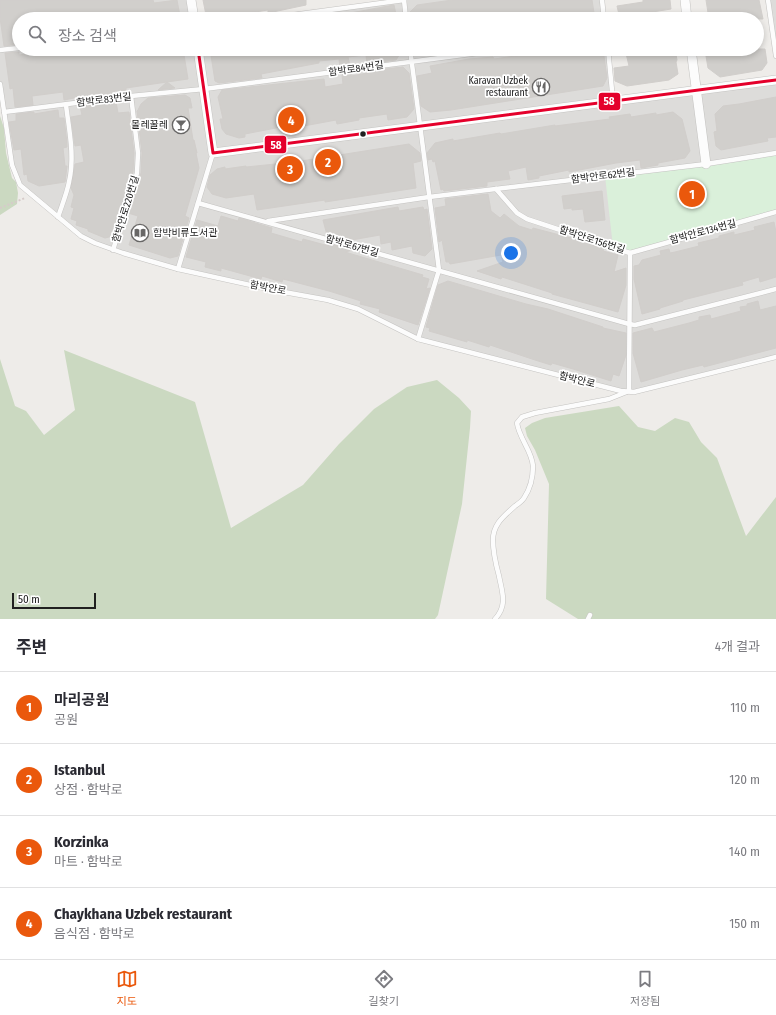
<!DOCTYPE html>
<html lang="ko">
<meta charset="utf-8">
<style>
:root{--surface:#fff;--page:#f7f7f7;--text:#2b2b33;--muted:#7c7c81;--line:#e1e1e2;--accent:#ea580c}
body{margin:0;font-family:"Fira Sans Condensed","Noto Sans KR",sans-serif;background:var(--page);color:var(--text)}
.scale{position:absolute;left:12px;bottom:10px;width:84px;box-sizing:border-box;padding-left:4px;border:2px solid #202020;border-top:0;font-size:11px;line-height:14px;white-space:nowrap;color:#202020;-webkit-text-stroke:3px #fff;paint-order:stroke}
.you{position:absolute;left:511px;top:253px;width:14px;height:14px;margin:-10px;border:3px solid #fff;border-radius:50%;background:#1a73e8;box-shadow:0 0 0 6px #1a73e833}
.badge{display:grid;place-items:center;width:26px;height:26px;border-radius:50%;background:var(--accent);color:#fff;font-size:13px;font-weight:700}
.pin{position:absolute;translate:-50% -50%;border:2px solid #fff;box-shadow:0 1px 4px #0006}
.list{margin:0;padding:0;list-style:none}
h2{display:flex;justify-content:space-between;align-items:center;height:52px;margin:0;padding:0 16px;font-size:17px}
h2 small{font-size:13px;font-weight:400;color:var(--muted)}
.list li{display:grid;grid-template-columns:26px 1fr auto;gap:12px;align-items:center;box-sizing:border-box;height:72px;padding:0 16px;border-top:1px solid var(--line)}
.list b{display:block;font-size:15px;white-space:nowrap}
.list p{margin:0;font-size:13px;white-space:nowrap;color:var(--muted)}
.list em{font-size:13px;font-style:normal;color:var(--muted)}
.icon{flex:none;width:22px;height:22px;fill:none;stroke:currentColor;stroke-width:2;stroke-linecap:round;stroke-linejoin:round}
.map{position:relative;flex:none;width:776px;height:619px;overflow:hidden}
.search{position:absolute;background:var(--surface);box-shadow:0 2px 6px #0003;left:12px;right:12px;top:12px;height:44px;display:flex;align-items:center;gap:10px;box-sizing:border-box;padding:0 14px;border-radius:22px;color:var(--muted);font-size:15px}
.sheet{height:340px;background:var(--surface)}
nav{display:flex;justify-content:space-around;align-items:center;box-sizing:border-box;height:56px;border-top:1px solid var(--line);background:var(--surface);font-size:11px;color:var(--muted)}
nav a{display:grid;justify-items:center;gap:2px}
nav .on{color:var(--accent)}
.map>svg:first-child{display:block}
.residential{fill:#dddcda}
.forest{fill:#cbd9c1}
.park{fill:#daf0da}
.building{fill:#d1cfcc;stroke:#d1cecb}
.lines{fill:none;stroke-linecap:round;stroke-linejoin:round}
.lane-casing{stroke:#c4c3c1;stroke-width:5.5}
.street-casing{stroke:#c4c3c1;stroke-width:10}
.path{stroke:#d6cbc9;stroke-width:2;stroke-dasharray:2 2;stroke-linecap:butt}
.lane{stroke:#fcfcfc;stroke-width:4.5}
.street{stroke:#fcfcfc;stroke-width:9}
.bus-1-casing{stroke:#fff;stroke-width:6}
.bus-1{stroke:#e4002b;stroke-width:3}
.bus-dot{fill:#202020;stroke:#fff;stroke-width:1.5}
.labels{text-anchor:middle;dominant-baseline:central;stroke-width:3.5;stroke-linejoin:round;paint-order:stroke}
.street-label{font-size:10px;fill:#202020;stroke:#fff}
.poi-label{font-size:10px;fill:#202020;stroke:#fff;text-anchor:end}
.line-badge{stroke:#fff;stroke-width:1.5}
.badge-label{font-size:11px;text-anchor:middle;font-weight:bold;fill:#fff}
</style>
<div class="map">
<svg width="776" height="619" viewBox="0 0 776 619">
<rect width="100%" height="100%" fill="#eeece9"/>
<g class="residential">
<path d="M0,0H191L194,19H19V49H607L613,101L776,80V357L629,391L418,339L358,309L178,269L113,250L81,236L20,185L12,165L0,84Z"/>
<path d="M404,0H602L604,19H263Z"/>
<path d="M768,0H776V57Z"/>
</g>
<g class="forest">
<path d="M0,116L4,128L6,153L12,178L16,182L18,193L17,204L0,215Z"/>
<path d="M64,350L195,402L231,528L303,485L339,444L374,409L407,387L437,380L459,398L471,411L470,428L462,504L438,615L435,619H0V359L15,406L26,411L44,435L75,410Z"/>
<path d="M619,406L638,427L655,431L675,418L689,422L701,442L717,458L746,536L776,497V619H578L546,599L549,484L535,450L527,436L525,428L532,423L545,418Z"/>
</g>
<path class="park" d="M776,153V212L630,253L613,247L605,176Z"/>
<g class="building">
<path d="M0,0H153L154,3L177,0L180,16L178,19H19V44L4,46L0,18Z"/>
<path d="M203,0H306V5L268,13V10L210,19L206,15Z"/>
<path d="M452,0H592L595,19H454V16L434,19H410L409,13L417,5Z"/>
<path d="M643,0H670L671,9L640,14L641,19H620L617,6L643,2Z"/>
<path d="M706,0H759L763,19H709Z"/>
<path d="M394,5L397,19H345V14Z"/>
<path d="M92,49H183L188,79L167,82L175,88L158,90L167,82L126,88V90L114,91L115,94L79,99V97L64,100L63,92L32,96L33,105L15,107L13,88L10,89L5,53L19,52V55L27,54L61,50L62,54Z"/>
<path d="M210,49H259V54L287,49H403L396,60L367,64L366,55L348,57L350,66L340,67L339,59L319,61V63L261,74L262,78L219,83L215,81Z"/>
<path d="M541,49H603L607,78L603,86L451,110L430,112L421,106L417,76L432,73L430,66L469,59L493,57L494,59L529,54L528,51Z"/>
<path d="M625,49H675L677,60L676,62L678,74L669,80L627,86L615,81L614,68L629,66Z"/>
<path d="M749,49H765L767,63L762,70L720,77L708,68L706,56Z"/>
<path d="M403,67L409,73L414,109L407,117L388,120L387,114L359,118V120L337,124L336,120L282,130L281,127L245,134V137L239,138L226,134L222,129L220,119H223L218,97L222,90L324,79L325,87L343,84L342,75L351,73V76L368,73V71Z"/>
<path d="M185,95L190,98L192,108H188L193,140H194L197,153H196L199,168L185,216L189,218L178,256L170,258L129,245L138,216L128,213L141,173L142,153L137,111L138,110L141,104L148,98Z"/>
<path d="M776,97V137L767,138L768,141L721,150L716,146L714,132L717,131L715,114L723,106L739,104Z"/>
<path d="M116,102L118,113L129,112L134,153L133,172L121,211H120L114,230H115L113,236L105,238L88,231V229L76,225L77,221L71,219L74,208L71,207L74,195L71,188L75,164L84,162L81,145L75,146L71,117L82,115L80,106Z"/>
<path d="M58,110L59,118H64L67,143V147L63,148L65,166H67L65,182L39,186L28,181L27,174L24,175L21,149L14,150L9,122L16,121V114L34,112V114Z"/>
<path d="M673,112L682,119L690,151L685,158L658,163V165L641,168L640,160L616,163L569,172V170L539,176V178L528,180L526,167L508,171L510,179L487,182V186L444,191L443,189L441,190L435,161L433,162L432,159L428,160L427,153L435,143L453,139V141L500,133L501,134L555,125V126L610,119L609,117L630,114L631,117L656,113V115Z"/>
<path d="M409,144L420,153L421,161L413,163L416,188L325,202V200L257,210L254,194L226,198L212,194L207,187L210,175L217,169L225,167V169L246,166V167L295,162Z"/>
<path d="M602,191L605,220L585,222L583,209L572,210V208L564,209L562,196Z"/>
<path d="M488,194L491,211L500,218L504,214L519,226L532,230L533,228L571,238L604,248L603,251L618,255L614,272L626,268V285L618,312L552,294V293L502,277L501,279L477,271L503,262L501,255L450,264L449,262H446L442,240L439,242L435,208L446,206L445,199Z"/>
<path d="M398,207L399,211L423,207L424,210L427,209L432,249L425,256L413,253L412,246L392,250L391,242L381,244L380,235L346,241L327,235L323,220Z"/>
<path d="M221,216L238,221L239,218L272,228L271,233L302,242L303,239L329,246L328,243L353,250L345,252L423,275L422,277L429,279L426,289L430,288L418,325L379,312L380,309L360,304L361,301L329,291L283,279L282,282L262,276L261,279L221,268V271L205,267L206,262L186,257L197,220L218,226Z"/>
<path d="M774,222L776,232V277L760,282L759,277L742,282L743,285L683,300V301L660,308V309L642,314L634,279V266L639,265L642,260L661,255L660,251L669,249L670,253L675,252L699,246L698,243L719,238V236L734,232V235L755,230L754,227Z"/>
<path d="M448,281L526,304L548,309L603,327V328L626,333V355L619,376L613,374L611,381L573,369L552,363L551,365L535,360L490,345L489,347L467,340V342L429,331L430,328L426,327L438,285Z"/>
<path d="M758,301L760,310L776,306V348L704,367L703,365L682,370L641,382L633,353V333L652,328L654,332L689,323L699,320V317L710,315L711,319L741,311L740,307L747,306V304Z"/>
</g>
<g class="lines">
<defs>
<g id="lane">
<path d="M404,0L406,19"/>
<path d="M602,0L604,19"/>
<path d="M768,0L776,56"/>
<path d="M263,19L404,0"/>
<path d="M410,49L439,270L418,339"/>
<path d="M608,49L613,101"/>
<path d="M0,50L19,48"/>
<path d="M0,84L12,165L20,185L81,236L95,243L123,253L178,269L273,290L328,300L358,309L418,339L621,391L634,392L776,357"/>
<path d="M4,112L131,96L204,89L508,49"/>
<path d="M496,189L517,213L527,219L630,253"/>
<path d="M198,203L629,324L635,325L776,289"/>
<path d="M58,217C62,205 67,193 69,182C75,156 69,130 66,105"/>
<path d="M268,221L429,197L706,164L776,153"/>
<path d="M113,250L137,173L138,153L131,96"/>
<path d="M630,253L776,212"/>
<path d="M178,269L213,153"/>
<path d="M495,619C508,605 502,592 499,576C496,565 493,552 493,540C493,524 504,516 515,506C518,504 522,501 524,498C530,489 533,476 533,466C532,451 519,438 517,423L522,417L535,413L609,399L629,391L630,253"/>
<path d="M588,619L590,615"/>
</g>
<g id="street">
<path d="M191,0L194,19"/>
<path d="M685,0L687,19"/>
<path d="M198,49L213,153L776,80"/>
<path d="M691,49L706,164"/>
</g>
</defs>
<use href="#lane" class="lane-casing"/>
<use href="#street" class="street-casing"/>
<path class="path" d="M0,208L25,198"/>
<use href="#lane" class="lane"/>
<use href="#street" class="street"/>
<defs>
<path id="bus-1" d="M198,49L213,153L776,80"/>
</defs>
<use href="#bus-1" class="bus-1-casing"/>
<use href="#bus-1" class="bus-1"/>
</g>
<defs>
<symbol id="restaurant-ring" viewBox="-11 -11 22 22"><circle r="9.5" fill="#fff" stroke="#686766" stroke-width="1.5"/><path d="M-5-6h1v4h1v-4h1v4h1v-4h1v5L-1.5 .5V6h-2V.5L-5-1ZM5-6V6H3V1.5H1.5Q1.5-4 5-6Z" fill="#686766"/></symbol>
<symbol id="bar-ring" viewBox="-11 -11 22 22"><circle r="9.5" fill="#fff" stroke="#686766" stroke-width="1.5"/><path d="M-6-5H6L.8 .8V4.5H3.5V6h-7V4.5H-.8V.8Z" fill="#686766"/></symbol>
<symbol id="library-ring" viewBox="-11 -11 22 22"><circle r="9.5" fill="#fff" stroke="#686766" stroke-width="1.5"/><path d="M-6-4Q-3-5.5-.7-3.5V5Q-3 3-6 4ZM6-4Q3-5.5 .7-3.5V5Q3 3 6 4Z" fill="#686766"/></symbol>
</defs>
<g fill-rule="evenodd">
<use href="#restaurant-ring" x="531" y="77" width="20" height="20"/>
<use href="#bar-ring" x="171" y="115" width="20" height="20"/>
<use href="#library-ring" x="130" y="223" width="20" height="20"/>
</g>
<circle class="bus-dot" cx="363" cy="134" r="3.5"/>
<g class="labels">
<g class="street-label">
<text transform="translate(356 69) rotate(-8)">함박로84번길</text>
<text transform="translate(104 100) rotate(-7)">함박로83번길</text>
<text transform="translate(603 176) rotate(-7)">함박안로62번길</text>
<text transform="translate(126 209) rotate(-73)">함박안로220번길</text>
<text transform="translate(703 232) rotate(-15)">함박안로134번길</text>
<text transform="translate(592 240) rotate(18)">함박안로156번길</text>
<text transform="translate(352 246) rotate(16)">함박로67번길</text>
<text transform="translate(268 288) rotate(11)">함박안로</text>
<text transform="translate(577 380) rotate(14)">함박안로</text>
</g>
<g class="poi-label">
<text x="528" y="81">Karavan Uzbek<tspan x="528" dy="12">restaurant</tspan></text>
<text x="168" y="125">몰레꿀레</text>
<text x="153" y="233" text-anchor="start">함박비류도서관</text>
</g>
</g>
<g class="line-badge">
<rect x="598" y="92" width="23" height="19" rx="4" fill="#e4002b"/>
<rect x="264" y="135" width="23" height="19" rx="4" fill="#e4002b"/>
</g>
<g class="badge-label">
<text x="609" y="105">58</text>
<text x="276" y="149">58</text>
</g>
</svg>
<div class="scale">50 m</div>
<div class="you"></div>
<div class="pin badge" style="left:692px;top:194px">1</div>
<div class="pin badge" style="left:328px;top:162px">2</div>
<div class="pin badge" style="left:290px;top:169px">3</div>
<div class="pin badge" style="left:291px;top:120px">4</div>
<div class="search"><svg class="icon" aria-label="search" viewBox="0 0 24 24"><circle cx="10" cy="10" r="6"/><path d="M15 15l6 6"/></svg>장소 검색</div>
</div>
<section class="sheet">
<h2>주변<small>4개 결과</small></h2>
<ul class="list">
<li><span class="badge">1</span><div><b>마리공원</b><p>공원</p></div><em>110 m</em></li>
<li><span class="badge">2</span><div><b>Istanbul</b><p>상점 · 함박로</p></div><em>120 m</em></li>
<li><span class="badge">3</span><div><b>Korzinka</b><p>마트 · 함박로</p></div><em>140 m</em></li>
<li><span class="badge">4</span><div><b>Chaykhana Uzbek restaurant</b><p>음식점 · 함박로</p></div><em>150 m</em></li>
</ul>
</section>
<nav>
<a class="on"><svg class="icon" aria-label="map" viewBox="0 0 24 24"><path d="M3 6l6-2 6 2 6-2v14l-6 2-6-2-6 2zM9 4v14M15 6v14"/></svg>지도</a>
<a><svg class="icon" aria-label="directions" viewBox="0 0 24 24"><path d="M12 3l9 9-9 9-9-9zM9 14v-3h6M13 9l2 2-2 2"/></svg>길찾기</a>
<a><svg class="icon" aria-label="saved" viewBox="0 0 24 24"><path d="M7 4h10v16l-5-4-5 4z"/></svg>저장됨</a>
</nav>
